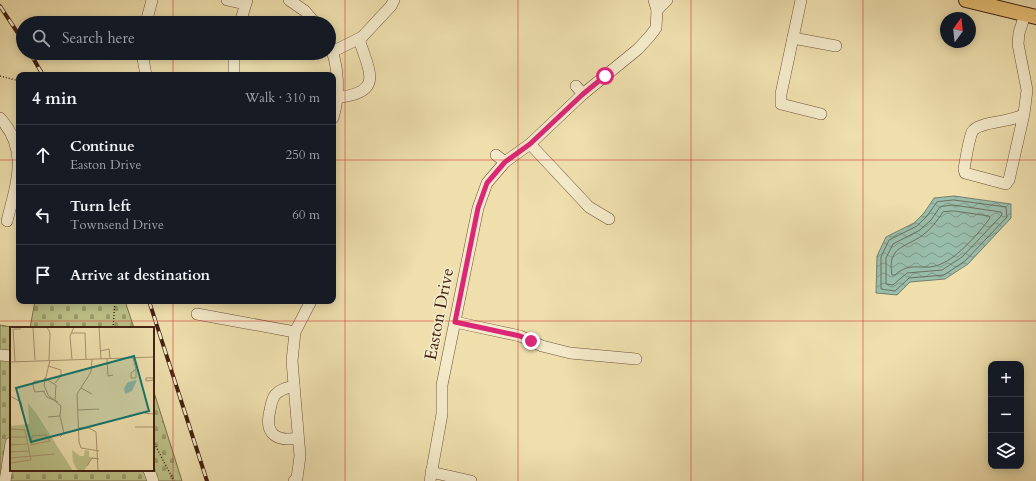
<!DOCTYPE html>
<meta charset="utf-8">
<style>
:root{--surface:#171b24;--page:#20242c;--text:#f1f3f6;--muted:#9ea1a6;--line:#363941}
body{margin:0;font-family:Cardo,serif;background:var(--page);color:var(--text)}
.controls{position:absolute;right:12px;bottom:12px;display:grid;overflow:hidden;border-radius:8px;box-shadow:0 2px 10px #0003}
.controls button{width:36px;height:36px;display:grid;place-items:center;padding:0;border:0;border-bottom:1px solid var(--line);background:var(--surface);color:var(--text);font:20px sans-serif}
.compass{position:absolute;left:940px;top:12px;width:36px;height:36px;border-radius:50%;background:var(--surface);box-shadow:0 2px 10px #0003;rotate:15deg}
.stop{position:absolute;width:12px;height:12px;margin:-9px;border:3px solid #db2777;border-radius:50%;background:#fff}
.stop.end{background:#db2777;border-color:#fff;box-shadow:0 1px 4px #0008}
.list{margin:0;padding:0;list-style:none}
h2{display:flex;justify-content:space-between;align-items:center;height:52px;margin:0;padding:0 16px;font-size:17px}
h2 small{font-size:13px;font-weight:400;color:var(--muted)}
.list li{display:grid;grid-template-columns:26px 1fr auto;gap:12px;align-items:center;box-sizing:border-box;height:60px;padding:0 16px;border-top:1px solid var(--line)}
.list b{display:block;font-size:15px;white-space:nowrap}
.list p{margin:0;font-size:13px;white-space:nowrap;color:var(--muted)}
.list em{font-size:13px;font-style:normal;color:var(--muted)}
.icon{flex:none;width:22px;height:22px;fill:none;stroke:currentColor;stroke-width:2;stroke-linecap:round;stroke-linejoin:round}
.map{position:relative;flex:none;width:1036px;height:481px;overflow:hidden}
.search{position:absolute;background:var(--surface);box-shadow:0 2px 10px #0003;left:16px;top:16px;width:320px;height:44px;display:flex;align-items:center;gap:10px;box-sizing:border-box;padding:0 14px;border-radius:22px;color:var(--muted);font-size:15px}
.panel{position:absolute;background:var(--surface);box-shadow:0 2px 10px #0003;left:16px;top:72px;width:320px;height:232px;border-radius:8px}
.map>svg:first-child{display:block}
.cemetery{fill:url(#cemetery-stones);stroke:#7e714d}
.water{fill:url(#water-waves);stroke:#767f6e}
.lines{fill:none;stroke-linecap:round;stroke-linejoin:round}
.shore{stroke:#6d6f5e;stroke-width:1}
.minor-casing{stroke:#6c5039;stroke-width:12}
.major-casing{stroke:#412112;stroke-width:16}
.path{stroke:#412112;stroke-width:1.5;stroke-dasharray:1 2;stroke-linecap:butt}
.minor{stroke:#f4eaca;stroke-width:11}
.major{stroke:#e7c076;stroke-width:14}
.rail-casing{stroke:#412112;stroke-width:4}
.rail{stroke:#f4eaca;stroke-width:2.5;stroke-dasharray:8;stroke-linecap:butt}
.route{stroke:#db2777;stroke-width:5}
.grid{fill:none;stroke:#d62828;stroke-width:1;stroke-opacity:0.55}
.labels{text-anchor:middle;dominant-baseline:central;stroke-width:3.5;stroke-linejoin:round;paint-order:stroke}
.street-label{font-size:17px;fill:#412112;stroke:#f4eaca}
.inset-road{fill:none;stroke:#a9936f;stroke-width:1}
.view{fill:#0f766e;fill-opacity:0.15;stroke:#0f766e;stroke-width:2}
.inset-edge{fill:none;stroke:#412112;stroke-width:2}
</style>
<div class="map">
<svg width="1036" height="481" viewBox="0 0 1036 481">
<defs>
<pattern id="cemetery-stones" width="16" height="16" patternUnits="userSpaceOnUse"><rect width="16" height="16" fill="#bcc188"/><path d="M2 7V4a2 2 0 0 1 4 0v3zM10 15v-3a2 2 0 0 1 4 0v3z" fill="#9a9c6e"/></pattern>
<pattern id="water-waves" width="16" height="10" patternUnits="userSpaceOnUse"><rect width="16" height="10" fill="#99bdab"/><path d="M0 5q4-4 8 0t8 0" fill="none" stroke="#7e998a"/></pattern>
</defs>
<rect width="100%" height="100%" fill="#eedfad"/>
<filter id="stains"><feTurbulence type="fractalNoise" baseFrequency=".005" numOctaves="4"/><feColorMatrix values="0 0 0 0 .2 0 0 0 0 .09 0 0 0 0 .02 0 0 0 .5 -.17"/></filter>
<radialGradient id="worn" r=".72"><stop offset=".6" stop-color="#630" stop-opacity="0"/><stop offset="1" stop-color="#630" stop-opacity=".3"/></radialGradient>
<g class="cemetery">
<path d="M35,301H125L134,328H30Z"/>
<path d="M0,325L16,328H11V470H153V389L182,481H0Z"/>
</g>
<path class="water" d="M954,196L1011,204V218L968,264L945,279L910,282L897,295L876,293L877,256L886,237L914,223L924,213L934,198Z"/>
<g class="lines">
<g class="shore">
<path d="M954,200L1006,207L1007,217L965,261L944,275L909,278L895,291L881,289V257L889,240L917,226L927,216L937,202Z"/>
<path d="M953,205L1001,212L1002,215L962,257L942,270L907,273L893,285L886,284V258L893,244L920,230L931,220L940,207Z"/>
<path d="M954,211L989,216L990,218C979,233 958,257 941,264C924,272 911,260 895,275H892C887,246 905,248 923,235C931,229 937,221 943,212Z"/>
</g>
<defs>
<g id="minor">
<path d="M227,0L245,4"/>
<path d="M289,0L305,11L315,23"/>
<path d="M801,0L781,94V104L821,114"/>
<path d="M657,10L667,0"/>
<path d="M146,23L152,0"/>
<path d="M240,23L247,0"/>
<path d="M793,38L836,46"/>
<path d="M329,43C339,65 340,95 333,118"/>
<path d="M332,52L362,37L391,6L394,0"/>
<path d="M142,53L146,75"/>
<path d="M234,75V53"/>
<path d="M576,86L583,94"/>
<path d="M336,98C384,92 370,74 359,39"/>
<path d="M1024,114L1009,180L1006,184L965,173L964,169C966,158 968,143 972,132C978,121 1012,123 1024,114L1027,90L1018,44L1019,33L1025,14"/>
<path d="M0,118C30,151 16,184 7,221"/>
<path d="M530,144L589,207L609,219"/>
<path d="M496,155L505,162"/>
<path d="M197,314L295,332"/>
<path d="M455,322L520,336L542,346L570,353L636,359"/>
<path d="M0,355L11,356"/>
<path d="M294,386C287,388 280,389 275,395C272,399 271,405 270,410C264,434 276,442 298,438"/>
<path d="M149,470L153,481"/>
<path d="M431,472L471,481"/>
<path d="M5,481L11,443"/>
<path d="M294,481L297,478L300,456L292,361L295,332L311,301"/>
<path d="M430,481L442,414V385L478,208L487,183L505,162L530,144L583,94L638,49L650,36L656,28L657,10L654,0"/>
</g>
<path id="major" d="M966,0L1036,17"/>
</defs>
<use href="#minor" class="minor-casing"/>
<use href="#major" class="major-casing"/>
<g class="path">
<path d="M0,76L19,81"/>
<path d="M113,328L115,301"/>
<path d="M153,441L174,481"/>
</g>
<use href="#minor" class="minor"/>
<use href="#major" class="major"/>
<defs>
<g id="rail">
<path d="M0,6L23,41"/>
<path d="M30,53L43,75"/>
<path d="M149,301L207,481"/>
</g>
</defs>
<use href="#rail" class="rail-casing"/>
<use href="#rail" class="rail"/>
</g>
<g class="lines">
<path class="route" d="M531,341L520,336L455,322L478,208L487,183L505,162L530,144L583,94L605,76"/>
</g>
<path class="grid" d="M173,0V23M345,0V481M518,0V481M691,0V481M863,0V481M173,53V75M0,160H19M333,160H1036M173,301V481M0,321H1036"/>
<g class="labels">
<g class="street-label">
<text transform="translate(439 314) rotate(-79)">Easton Drive</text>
</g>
</g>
<g transform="translate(10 327)">
<rect width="144" height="144" fill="#eedfad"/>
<path d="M62,123L70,129H74L75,123L79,124V130L87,131L81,132L74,144H68L63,135Z" fill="#bcc188"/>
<path d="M18,76L26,86L63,144H0V99L19,97Z" fill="#bcc188"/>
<path d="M127,53L122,64L115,67L114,61L118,55Z" fill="#99bdab"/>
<path class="inset-road" d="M23,0L25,33M37,0L40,6L39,33M89,0L91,32M61,6H75L76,32M90,24L99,22L100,31M123,31L126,42L121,46V51H126V42M62,32L60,9L64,0M82,32L81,45L67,67L69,115L71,121L89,124M97,32L98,49L103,48M40,33L34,58L38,68L51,79L50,89L54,106L50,110M0,35L144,30M5,35L3,2H11M38,39L51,43V49L45,56M34,51L46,58L45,73M144,51H136V54L144,53M34,54H24L23,59L25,65L35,64M71,61L82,67M33,64L37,70L48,75M0,69L11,75L13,86M68,83L89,82M139,87L135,86L144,87M38,90L50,89M125,100H144M69,101H79L86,105L88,143M0,102L15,103L21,133L0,136M0,110H16M0,118L17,117M20,118L40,114L36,108L22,109L21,117M0,125L19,124M0,131L45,127M77,139L82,131L89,132"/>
<path class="view" d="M124,29L139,84L21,115L6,61Z"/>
<rect width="144" height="144" class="inset-edge"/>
</g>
<rect width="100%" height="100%" filter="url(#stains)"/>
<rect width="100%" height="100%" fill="url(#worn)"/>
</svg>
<div class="controls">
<button>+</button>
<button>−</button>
<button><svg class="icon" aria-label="layers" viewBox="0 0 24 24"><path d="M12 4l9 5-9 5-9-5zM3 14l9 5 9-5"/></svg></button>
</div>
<svg class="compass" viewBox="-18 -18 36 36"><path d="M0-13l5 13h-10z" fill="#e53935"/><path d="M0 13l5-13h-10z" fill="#9ea1a6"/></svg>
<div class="stop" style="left:605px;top:76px"></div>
<div class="stop end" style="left:531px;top:341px"></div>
<div class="search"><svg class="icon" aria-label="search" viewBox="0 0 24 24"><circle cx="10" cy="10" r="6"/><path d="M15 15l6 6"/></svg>Search here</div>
<section class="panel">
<h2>4 min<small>Walk · 310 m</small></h2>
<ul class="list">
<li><svg class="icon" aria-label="ahead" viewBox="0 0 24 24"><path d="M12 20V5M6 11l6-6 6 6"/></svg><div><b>Continue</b><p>Easton Drive</p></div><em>250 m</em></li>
<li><svg class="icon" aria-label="left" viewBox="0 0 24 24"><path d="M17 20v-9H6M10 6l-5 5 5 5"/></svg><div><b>Turn left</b><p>Townsend Drive</p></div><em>60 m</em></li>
<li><svg class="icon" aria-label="arrive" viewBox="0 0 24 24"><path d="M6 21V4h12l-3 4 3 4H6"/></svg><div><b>Arrive at destination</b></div></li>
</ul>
</section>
</div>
